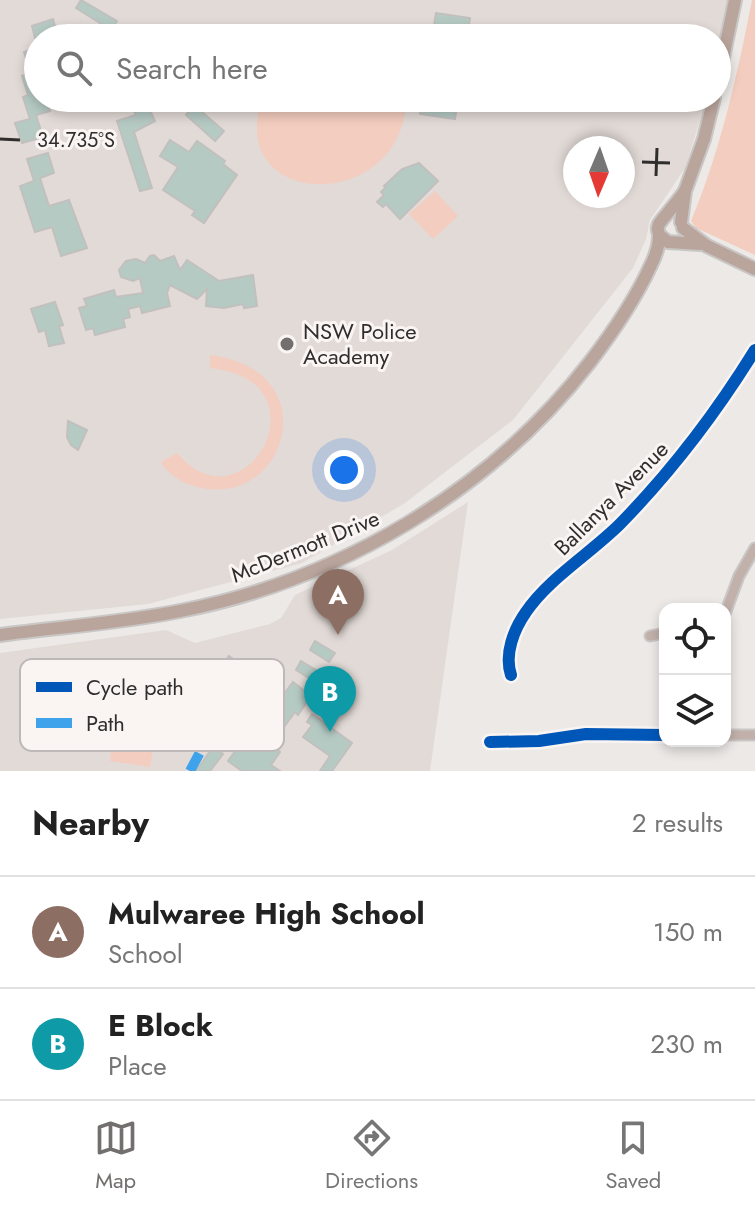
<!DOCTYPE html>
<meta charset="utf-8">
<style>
:root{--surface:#fff;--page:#f6f6f6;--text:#222;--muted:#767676;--line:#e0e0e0;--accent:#726f6e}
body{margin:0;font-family:Jost,sans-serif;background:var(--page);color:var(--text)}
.controls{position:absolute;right:24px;bottom:24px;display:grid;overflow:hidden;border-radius:16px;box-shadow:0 4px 12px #0003}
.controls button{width:72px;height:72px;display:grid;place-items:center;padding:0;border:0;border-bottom:2px solid var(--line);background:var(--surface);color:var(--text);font:40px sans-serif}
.compass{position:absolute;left:563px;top:136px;width:72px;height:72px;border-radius:50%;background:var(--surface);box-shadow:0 4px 12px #0003;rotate:182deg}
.you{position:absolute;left:344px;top:470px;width:28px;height:28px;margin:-20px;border:6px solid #fff;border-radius:50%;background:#1a73e8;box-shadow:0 0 0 12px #1a73e833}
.badge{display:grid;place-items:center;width:52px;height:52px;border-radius:50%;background:var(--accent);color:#fff;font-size:26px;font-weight:700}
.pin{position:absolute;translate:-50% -66px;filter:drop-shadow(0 2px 4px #0008)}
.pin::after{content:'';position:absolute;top:42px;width:28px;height:24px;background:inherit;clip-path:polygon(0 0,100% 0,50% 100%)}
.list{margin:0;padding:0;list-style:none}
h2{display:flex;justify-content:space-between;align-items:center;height:104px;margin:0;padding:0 32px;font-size:34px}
h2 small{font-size:26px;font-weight:400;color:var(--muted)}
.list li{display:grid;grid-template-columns:52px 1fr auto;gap:24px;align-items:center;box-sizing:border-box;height:112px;padding:0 32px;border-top:2px solid var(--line)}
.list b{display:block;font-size:30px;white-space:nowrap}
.list p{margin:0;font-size:26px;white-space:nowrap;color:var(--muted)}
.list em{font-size:26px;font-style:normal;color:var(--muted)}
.icon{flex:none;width:44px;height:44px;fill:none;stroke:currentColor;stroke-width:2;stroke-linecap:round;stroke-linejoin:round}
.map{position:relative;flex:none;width:755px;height:771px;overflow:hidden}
.search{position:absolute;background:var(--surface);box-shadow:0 4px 12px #0003;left:24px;right:24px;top:24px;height:88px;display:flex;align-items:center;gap:20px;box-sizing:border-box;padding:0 28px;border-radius:44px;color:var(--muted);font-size:30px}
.sheet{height:328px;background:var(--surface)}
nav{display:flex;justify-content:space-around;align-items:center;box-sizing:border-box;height:112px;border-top:2px solid var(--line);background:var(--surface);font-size:22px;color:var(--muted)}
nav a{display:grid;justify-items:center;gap:4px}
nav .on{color:var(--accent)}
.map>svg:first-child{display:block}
.built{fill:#e2dad6;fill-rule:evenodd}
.green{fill:#f3cdbf}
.building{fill:#b6cac4;stroke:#c1c0bf;stroke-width:2}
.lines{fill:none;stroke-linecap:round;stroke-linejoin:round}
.street-casing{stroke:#c9c7c6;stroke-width:13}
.secondary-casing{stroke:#c9c7c6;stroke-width:16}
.street{stroke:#c2b1ab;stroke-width:9}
.secondary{stroke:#baa59d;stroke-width:12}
.quiet{stroke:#3ea3eb;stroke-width:10;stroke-dasharray:20 10;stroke-linecap:butt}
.cycleway-casing{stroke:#faf5f3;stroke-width:17}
.cycleway{stroke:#0057b8;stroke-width:12}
.ticks{fill:none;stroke:#302e2d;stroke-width:3}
.poi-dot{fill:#726f6e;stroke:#faf5f3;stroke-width:3}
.labels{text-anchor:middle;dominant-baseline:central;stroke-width:6;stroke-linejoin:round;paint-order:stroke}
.poi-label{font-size:22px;fill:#302e2d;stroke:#faf5f3;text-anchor:start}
.street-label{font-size:22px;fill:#302e2d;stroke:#faf5f3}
.key{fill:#faf5f3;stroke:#bdb9b8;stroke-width:2}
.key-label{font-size:22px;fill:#302e2d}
.ticks-label{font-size:20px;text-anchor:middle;fill:#302e2d;stroke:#faf5f3;stroke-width:6;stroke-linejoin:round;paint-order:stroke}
</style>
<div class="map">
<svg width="755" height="771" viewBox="0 0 755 771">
<rect width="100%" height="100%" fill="#ece9e7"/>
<g class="built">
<path d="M0,0H727L717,50V38H38V98H707L685,168L650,220L646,239L633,268L513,420L405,503L302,563L148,604L0,619ZM575,148H623V196H575Z"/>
<path d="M468,502L430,771H0V653L166,630L195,643L270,624L281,618L295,595L392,550Z"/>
</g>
<g class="green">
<path d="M752,0H755V255L696,228L691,221C721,149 737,76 752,0Z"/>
<path d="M262,98H406C405,214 224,212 262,98Z"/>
<path d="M435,191L458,216L433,239L409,214Z"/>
<path d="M210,355C331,370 285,514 194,486C182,483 166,473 161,462L177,453C245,534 331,380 210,368Z"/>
<path d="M115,724L156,730L150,767L110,761Z"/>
</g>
<g class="building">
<path d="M81,0L117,21L111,30L76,8Z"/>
<path d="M436,13L470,18L467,38H432Z"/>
<path d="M53,19L58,38H35L32,26Z"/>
<path d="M38,47V71L34,72L38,98H46L50,111L36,115L43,137L22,143L15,123L30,119L23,97L28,95L22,76L31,73L24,52Z"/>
<path d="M127,98H144L155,121L134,132L152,188L140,191L117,121L136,115Z"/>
<path d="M423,98H458L455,119L420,114Z"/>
<path d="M194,105L224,131L215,141L186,115Z"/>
<path d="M170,140L189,152L197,141L225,161L223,164L237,175L204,223L192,215L195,211L163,190L178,167L160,156Z"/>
<path d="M48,153L54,173L40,178L49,206L69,200L87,248L61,256L52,227L35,232L20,186L34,181L27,159Z"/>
<path d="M419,163L438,181L400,219L386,204L383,207L377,202L384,195L381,192L386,187L384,186L402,169Z"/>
<path d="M154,255L160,261L174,256L180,270L187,260L219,281L253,275L257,306L244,308L243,304L224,308L206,306L207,289L197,299L170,285L167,293L170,306L142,313L140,306L128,309L130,317L123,319L125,327L95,335L93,328L86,330L79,308L87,306L84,299L114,290L116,297L143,293L140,278L133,281L121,277L119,270L126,261L136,259L145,263L150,256Z"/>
<path d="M55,302L63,325L59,326L64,343L49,346L45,330L39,332L31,309Z"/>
<path d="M68,421L87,430L78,450L71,445L67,437Z"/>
<path d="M315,641L335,653L329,662L310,650Z"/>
<path d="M229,656L284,694L293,682L311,696L298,715L295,712L281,731L262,717L275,699L265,692L258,702L231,683L215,706L228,715L235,706L249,715L242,725L280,752L271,765L280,771H242L228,761L243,740L199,709L222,677L217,674Z"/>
<path d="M301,661L321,673L315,682L296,670Z"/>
<path d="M312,714L352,743L332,771H320L330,756L303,737L312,725L307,722Z"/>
<path d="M213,747L223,754L210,771H196Z"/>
</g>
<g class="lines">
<defs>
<g id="street">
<path d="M725,614L739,576L755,548"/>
<path d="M650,636L665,633"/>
<path d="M511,675C504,654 514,629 526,612C548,579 591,553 620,524C672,471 716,413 755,350"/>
<path d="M725,735H755"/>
<path d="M490,742L539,741L586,734L665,735"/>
</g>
<g id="secondary">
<path d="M717,87L735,0"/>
<path d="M681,222L685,191L704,139L714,98"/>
<path d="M683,228L707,246L755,269"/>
<path d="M659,235L668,242L700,244"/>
<path d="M0,635C60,627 121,623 180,611C340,580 490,491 590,362C613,332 635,300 651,265C655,257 659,245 659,236C659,229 656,231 659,224C662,219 680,199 685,191"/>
</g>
</defs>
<use href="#street" class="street-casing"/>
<use href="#secondary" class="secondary-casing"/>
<use href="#street" class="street"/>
<use href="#secondary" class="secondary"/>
<path class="quiet" d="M190,771L206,741"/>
<defs>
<g id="cycleway">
<path d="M511,675C504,654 514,629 526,612C548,579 591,553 620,524C672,471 716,413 755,350"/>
<path d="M490,742L539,741L586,734L665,735"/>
</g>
</defs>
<use href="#cycleway" class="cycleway-casing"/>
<use href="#cycleway" class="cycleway"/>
</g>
<path class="ticks" d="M0,139L20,140M642,162L670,163M656,176L657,148"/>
<circle class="poi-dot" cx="287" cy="344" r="8"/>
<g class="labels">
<g class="poi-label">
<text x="303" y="331">NSW Police<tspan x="303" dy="25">Academy</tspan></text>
</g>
<g class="street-label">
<text transform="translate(611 498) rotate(-45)">Ballanya Avenue</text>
<text transform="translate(305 546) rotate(-22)">McDermott Drive</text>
</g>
</g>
<rect x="20" y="659" width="264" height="92" rx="12" class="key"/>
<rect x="36" y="682" width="36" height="10" fill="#0057b8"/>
<rect x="36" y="718" width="36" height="10" fill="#3ea3eb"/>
<g class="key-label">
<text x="86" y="695">Cycle path</text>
<text x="86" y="731">Path</text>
</g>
<g class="ticks-label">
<text x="76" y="147">34.735°S</text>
</g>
</svg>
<div class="controls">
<button><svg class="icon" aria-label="locate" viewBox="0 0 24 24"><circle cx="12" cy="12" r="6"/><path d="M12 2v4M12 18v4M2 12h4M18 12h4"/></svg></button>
<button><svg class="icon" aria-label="layers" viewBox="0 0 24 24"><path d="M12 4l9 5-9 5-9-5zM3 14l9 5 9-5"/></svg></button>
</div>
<svg class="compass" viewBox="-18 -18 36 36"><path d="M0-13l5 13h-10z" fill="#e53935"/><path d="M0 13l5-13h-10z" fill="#767676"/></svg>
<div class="you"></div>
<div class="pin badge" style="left:338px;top:635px;background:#8d6e63">A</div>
<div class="pin badge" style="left:330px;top:732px;background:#0f9aa8">B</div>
<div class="search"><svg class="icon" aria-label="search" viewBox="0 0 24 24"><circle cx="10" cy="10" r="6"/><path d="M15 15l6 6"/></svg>Search here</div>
</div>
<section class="sheet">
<h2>Nearby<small>2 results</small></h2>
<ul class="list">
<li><span class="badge" style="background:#8d6e63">A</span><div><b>Mulwaree High School</b><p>School</p></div><em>150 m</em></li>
<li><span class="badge" style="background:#0f9aa8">B</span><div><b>E Block</b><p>Place</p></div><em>230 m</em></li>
</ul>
</section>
<nav>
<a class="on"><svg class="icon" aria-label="map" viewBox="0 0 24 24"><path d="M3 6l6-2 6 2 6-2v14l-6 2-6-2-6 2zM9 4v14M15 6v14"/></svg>Map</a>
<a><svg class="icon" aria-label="directions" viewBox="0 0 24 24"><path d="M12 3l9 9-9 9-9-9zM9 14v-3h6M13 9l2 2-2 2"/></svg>Directions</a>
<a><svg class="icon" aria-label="saved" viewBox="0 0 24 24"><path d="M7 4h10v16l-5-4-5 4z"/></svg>Saved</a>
</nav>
